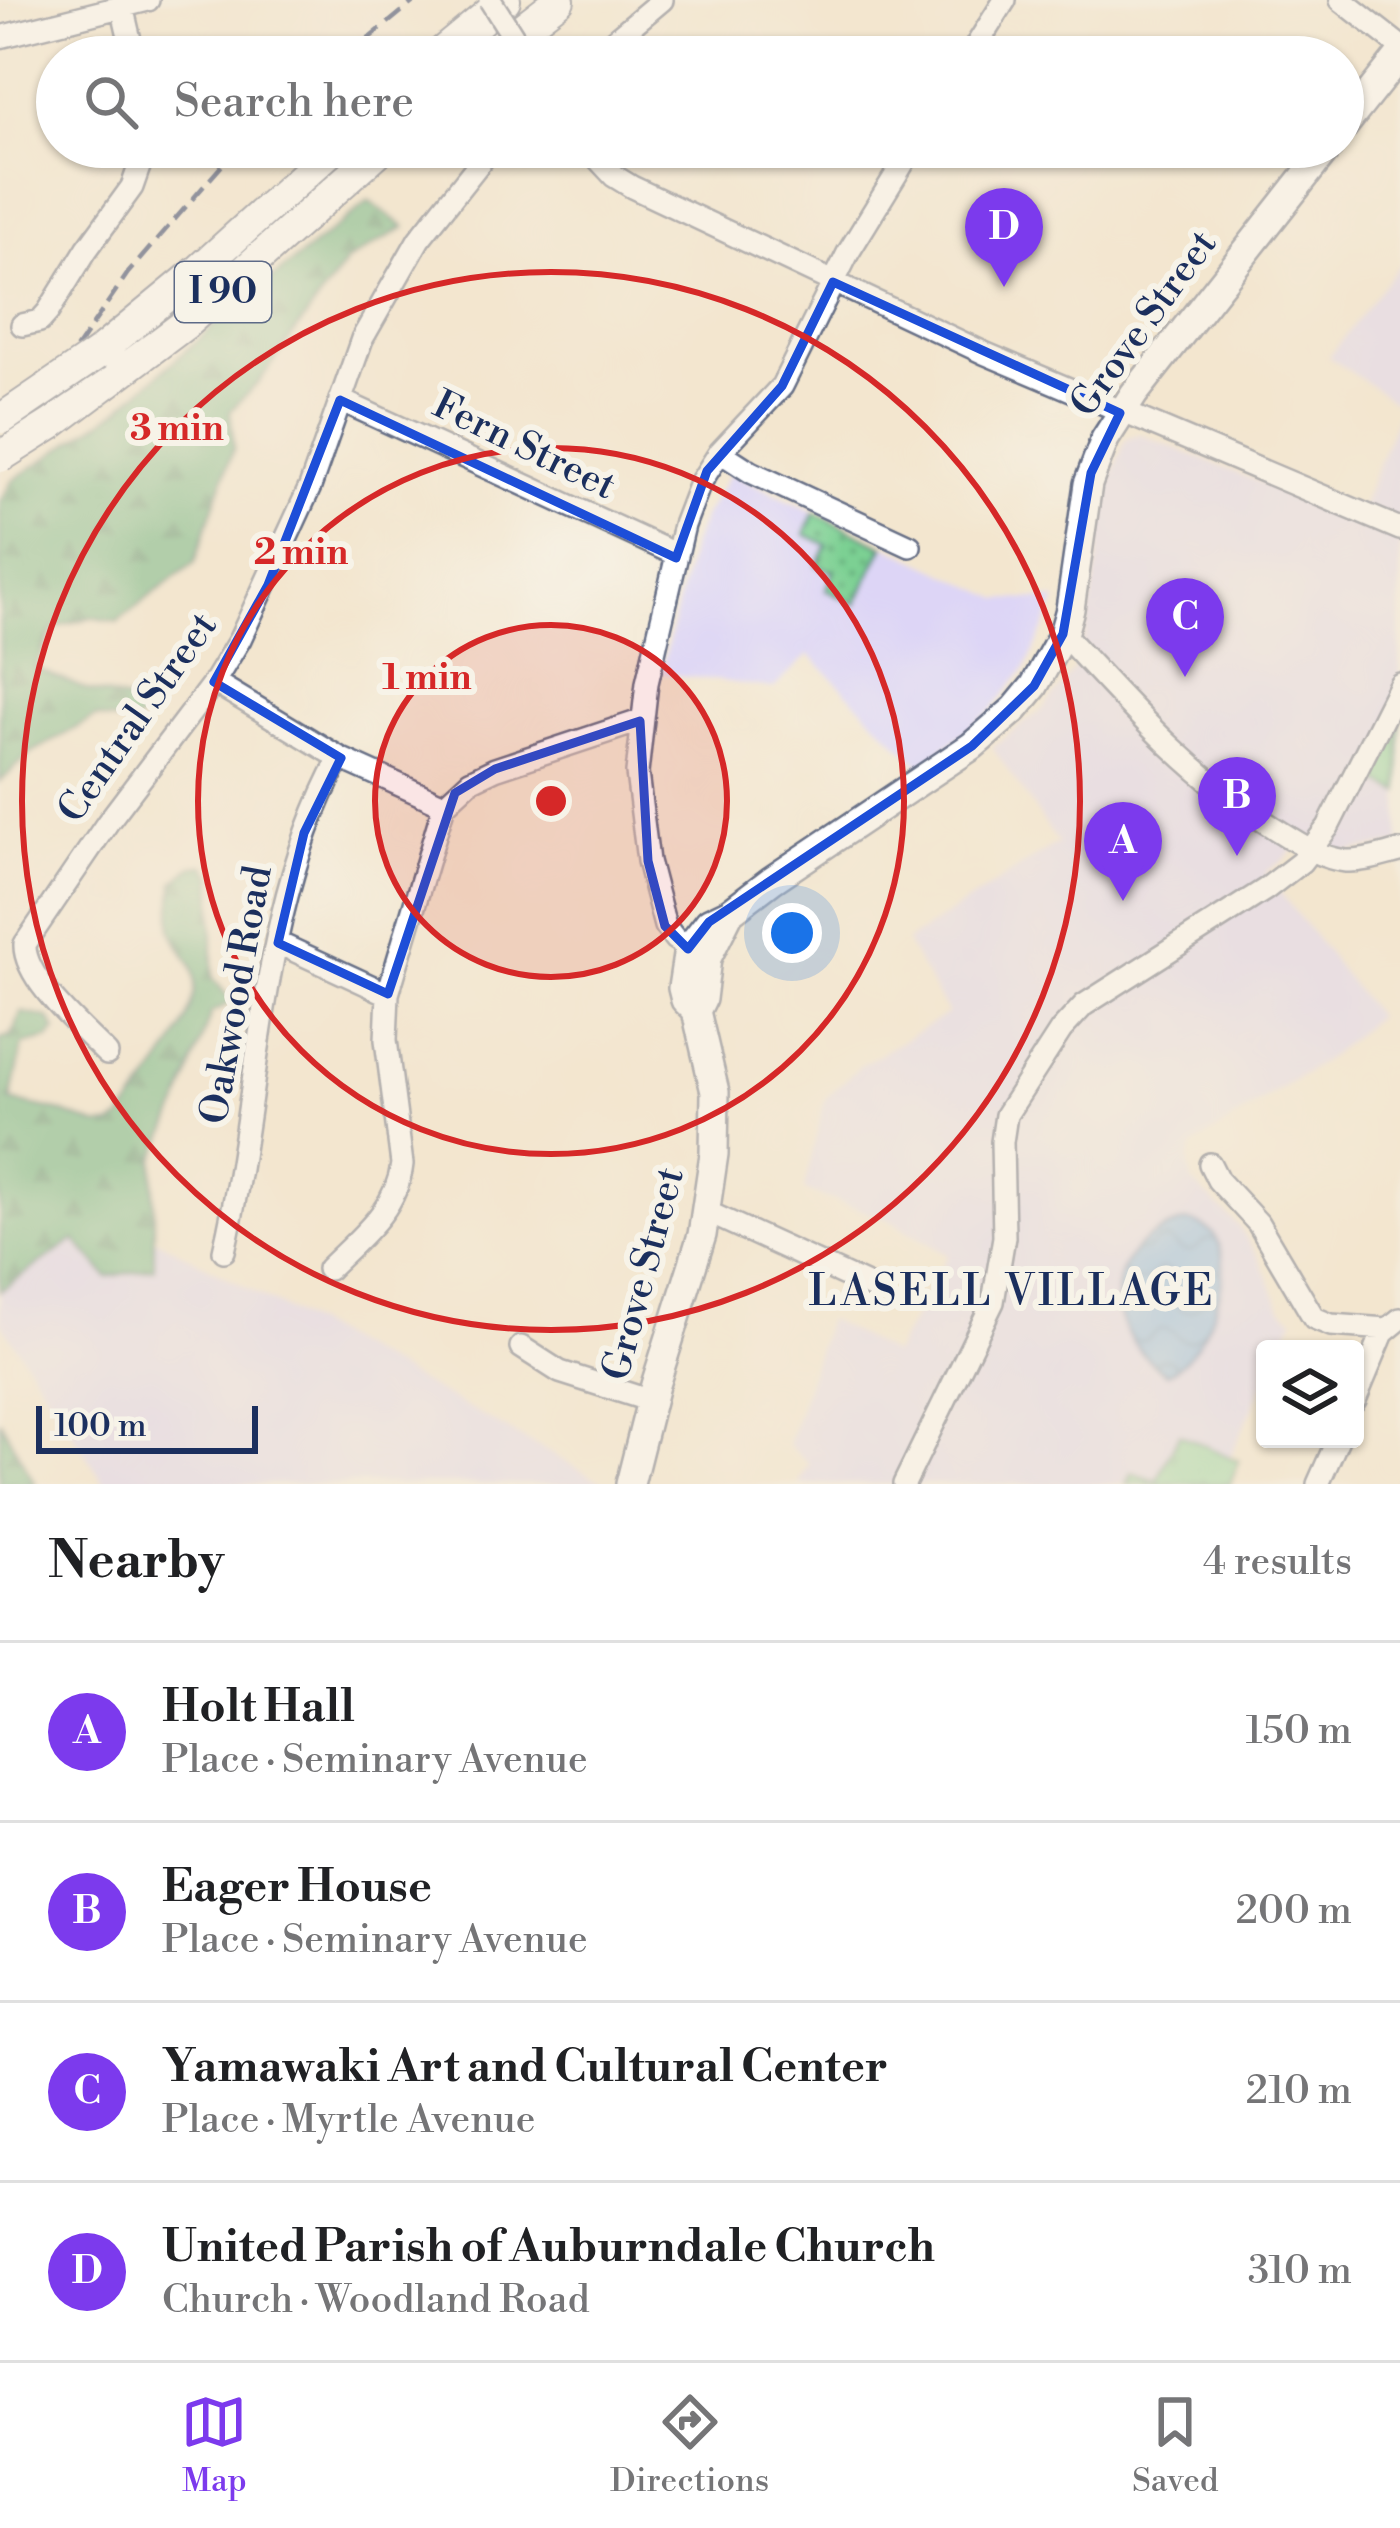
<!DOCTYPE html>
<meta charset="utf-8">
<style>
body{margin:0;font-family:"Libre Bodoni",serif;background:#f2f2f2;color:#202124}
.controls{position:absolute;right:36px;bottom:36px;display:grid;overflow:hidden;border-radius:12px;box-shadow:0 3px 9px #0004}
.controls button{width:108px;height:108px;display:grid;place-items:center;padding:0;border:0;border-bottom:3px solid #e0e0e0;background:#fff;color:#202124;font:60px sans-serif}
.scale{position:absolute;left:36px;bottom:30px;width:222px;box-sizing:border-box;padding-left:12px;border:6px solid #1b2f5e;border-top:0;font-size:33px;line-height:42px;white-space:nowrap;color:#1b2f5e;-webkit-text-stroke:9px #f7f3e8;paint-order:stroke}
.you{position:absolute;left:792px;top:933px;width:42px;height:42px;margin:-30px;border:9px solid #fff;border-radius:50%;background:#1a73e8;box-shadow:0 0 0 18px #1a73e833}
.badge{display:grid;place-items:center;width:78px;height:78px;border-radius:50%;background:#7c3aed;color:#fff;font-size:39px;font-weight:700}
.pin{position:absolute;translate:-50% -99px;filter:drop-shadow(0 3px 6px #0008)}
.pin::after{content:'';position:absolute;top:63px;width:42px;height:36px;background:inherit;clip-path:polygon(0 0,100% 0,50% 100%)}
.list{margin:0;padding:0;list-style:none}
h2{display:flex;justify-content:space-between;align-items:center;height:156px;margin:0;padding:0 48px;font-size:51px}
h2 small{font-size:39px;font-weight:400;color:#757577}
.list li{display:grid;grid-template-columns:78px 1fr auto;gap:36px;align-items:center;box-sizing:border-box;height:180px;padding:0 48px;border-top:3px solid #e0e0e0}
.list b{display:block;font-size:45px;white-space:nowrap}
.list p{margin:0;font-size:39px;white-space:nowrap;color:#757577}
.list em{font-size:39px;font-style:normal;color:#757577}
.icon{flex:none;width:66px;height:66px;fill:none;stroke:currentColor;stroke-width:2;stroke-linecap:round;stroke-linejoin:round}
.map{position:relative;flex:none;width:1400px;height:1484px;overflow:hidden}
.search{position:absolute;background:#fff;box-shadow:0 3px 9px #0004;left:36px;right:36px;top:36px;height:132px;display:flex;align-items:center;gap:30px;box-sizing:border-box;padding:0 42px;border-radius:66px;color:#757577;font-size:45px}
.sheet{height:876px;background:#fff}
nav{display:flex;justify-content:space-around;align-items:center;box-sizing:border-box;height:168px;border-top:3px solid #e0e0e0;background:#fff;font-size:33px;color:#757577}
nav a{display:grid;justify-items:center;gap:6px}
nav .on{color:#7c3aed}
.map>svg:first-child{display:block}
.built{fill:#ddd5f6}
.grass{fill:url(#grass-tufts);stroke:#4c8078;stroke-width:3}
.forest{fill:url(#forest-firs);stroke:#40706e;stroke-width:3}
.park{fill:url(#park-dots);stroke:#4c8078;stroke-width:3}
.pitch{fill:#7cd093;stroke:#4c8078;stroke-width:3}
.water{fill:url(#water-waves);stroke:#496ea2;stroke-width:3}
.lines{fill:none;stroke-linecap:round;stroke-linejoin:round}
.minor-casing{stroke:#676f86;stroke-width:26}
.major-casing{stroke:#676f86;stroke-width:32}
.highway-casing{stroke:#676f86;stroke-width:34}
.minor{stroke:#fff;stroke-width:21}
.major{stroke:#fff;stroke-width:27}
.highway{stroke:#fff;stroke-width:30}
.rail{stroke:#1b2f5e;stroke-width:4.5;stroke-dasharray:18 9;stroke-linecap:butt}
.minor-bridge-casing{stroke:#676f86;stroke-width:26;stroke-linecap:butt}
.highway-bridge-casing{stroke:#676f86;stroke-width:34;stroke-linecap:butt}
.minor-bridge{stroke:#fff;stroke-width:21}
.highway-bridge{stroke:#fff;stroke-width:30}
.marked{fill:none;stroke:#1d4ed8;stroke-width:9;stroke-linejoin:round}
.ring{fill:none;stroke:#d62828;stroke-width:6}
.labels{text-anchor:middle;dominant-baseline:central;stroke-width:12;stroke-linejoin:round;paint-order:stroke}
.shield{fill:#f7f3e8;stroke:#5d6a87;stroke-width:3}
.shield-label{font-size:36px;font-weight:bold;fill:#1b2f5e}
.street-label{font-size:39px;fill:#1b2f5e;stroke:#f7f3e8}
.neighbourhood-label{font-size:42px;letter-spacing:3px;fill:#1b2f5e;stroke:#f7f3e8}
.centre{fill:#d62828;stroke:#f7f3e8;stroke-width:6}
.ring-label{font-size:36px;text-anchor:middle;font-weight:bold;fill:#d62828;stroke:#f7f3e8;stroke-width:12;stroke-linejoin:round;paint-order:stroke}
</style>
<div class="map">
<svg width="1400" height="1484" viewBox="0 0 1400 1484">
<defs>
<pattern id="grass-tufts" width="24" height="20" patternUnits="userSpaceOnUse" patternTransform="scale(3)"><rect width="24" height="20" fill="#7cd093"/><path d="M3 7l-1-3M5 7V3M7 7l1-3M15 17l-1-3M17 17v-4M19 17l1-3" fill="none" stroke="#65a97b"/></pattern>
<pattern id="forest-firs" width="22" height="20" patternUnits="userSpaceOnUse" patternTransform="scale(3)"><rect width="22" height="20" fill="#65b27d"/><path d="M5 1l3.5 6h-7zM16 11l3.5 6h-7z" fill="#52916a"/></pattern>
<pattern id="park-dots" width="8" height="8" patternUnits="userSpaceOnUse" patternTransform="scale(3)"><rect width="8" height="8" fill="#7cd093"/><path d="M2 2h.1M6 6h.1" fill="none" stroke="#65a97b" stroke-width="1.8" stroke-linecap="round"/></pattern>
<pattern id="water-waves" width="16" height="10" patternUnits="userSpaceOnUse" patternTransform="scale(3)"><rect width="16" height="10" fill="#77aee6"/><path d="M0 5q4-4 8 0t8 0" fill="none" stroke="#618ebe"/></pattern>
</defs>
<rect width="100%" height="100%" fill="#f7f3e8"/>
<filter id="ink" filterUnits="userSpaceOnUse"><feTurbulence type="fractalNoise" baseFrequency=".00833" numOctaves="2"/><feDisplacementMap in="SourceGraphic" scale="24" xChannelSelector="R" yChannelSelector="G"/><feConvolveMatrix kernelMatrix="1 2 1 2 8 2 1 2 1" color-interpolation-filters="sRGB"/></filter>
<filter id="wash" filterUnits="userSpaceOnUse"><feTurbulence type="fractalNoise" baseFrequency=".004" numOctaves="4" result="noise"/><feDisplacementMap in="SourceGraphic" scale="48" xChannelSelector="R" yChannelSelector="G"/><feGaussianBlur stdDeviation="2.7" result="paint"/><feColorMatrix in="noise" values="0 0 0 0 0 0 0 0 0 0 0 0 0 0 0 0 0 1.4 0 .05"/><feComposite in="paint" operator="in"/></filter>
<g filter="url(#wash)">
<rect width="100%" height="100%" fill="#f3e6cf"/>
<path class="built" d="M1400,263V406L1329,357Z
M1400,408V844L1336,854L1303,839L1283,861L1265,873L1376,1016L1333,1054L1192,1147L1188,1163L1192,1182L1237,1224L1260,1259L1281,1308L1294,1318L1279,1349H1265V1381L1230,1457L1179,1434L1157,1482L1132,1473L1125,1484H798L810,1464L788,1445L827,1319L893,1355L948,1255L889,1220L804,1190L825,1099L861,1065L948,1014L906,942L1058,843L992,747L1042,710L1074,669L1085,634L1097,571L1104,497L1126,439L1140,434L1356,521Z
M730,473L1000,599L1057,600L1026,668L990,712L921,766L809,654L774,688L661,673L692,544L705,514Z
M0,1156L201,1263L606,1484H105L0,1321Z"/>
<path class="grass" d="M1179,1434L1239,1461L1230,1484H1126L1132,1473L1157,1481Z"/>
<path class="forest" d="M369,201L405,227L347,261L258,383L230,411L234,447L195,562L117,622L91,617L54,628L35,668L87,690L139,704L143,716L133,725L96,717L31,753L0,782V502L12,481L117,411L217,323Z
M205,865L213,875V978L232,1002L211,1013L179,1106L154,1160V1268L107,1277L75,1240L0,1291V1039L12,1035L21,1012L49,1018L56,1030L49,1039L23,1045L11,1101L59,1111L96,1125L110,1126L122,1119C146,1083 198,1025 195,980C194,960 176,947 172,929C170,915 174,897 174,882L193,866Z
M0,1420L35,1484H0Z"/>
<path class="park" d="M815,513L884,546L856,604L826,590L834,572L817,565L827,545L805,534Z"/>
<path class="pitch" d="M1400,722V792L1373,779Z"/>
<path class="water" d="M1187,1222C1259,1228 1207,1361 1166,1373C1095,1327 1101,1242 1187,1222Z"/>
</g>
<g filter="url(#ink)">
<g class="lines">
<defs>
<path id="minor" d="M1341,0L1400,46
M122,6L134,57
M0,37L148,0
M594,57L662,0
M969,57L1005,0
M587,147L614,176L632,187L984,353L1400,529
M1032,147L1035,150
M22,325L40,321L48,312L87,249L132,187L146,147
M340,400L677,555
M720,452L751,472L910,546
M1063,634C1130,707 1194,779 1279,831C1301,845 1321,858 1346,861C1364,862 1383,855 1400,851
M214,682L340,758L444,805
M278,943L388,994
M699,954L675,939L665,926L648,861L637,773L647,683L684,525L700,483L720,452L782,386L848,253L913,147
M107,1054C83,1029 23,979 25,944L108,822L214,682L240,639L310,487L362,339L419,239L492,147
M1210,1164L1218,1180L1258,1223L1314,1318L1331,1325L1387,1329
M707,1212L871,1287
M224,1251C262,1088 258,908 340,758
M328,1269C359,1238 397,1210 402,1164L386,1040L388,994L444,805L470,781L495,769L640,721
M521,1347L560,1372L651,1401
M1355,1400L1383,1333L1400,1319
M904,1484L993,1302L1004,1237L1002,1142L1006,1115L1061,1030L1084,1005L1266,889L1301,862L1328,827L1400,684
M1318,1484L1338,1439"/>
<path id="major" d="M1343,127L1400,55
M696,1011L702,999L707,958L730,912
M630,1484L655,1385L702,1235L714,1154L715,1092L696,1011L685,1000L682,988L688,949L709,922L730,912L772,880L972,746L1015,709L1034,686L1063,634L1070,609L1088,484L1105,439L1134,394L1328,147"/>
<path id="highway" d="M436,57L505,0
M485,57L559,0
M97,354L198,271L335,147
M52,424L184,325L383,147"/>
</defs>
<use href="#minor" class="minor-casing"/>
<use href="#major" class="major-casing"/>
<use href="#highway" class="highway-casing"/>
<use href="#minor" class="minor"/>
<use href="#major" class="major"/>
<use href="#highway" class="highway"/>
<path class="rail" d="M346,57L416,0
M0,460L128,273L238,147"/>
<defs>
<path id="minor-bridge" d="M490,0L526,57"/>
<path id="highway-bridge" d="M3,418L97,354
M0,457L52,424"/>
</defs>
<use href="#minor-bridge" class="minor-bridge-casing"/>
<use href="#highway-bridge" class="highway-bridge-casing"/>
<use href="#minor-bridge" class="minor-bridge"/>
<use href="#highway-bridge" class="highway-bridge"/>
</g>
</g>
<path d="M0 0H1400V1484H0ZM833,282L1120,413L1091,473L1063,634L1034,686L972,746L709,922L688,949L665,926L648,861L640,721L495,769L455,793L388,994L278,943L304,833L341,758L214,682L268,585L340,400L676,558L707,471L782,386Z" fill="#f3e6cf" fill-opacity=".55" fill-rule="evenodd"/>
<path class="marked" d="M833,282L1120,413L1091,473L1063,634L1034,686L972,746L709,922L688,949L665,926L648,861L640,721L495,769L455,793L388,994L278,943L304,833L341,758L214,682L268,585L340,400L676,558L707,471L782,386Z"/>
<circle cx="551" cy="801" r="176" fill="#d62828" fill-opacity=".12"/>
<g class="ring">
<circle cx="551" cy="801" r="176"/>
<circle cx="551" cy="801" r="353"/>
<circle cx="551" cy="801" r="529"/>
</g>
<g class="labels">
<rect class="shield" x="175" y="262" width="96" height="60" rx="9"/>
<g class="shield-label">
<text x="223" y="292">I 90</text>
</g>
<g class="street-label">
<text transform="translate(1144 324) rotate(-54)">Grove Street</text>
<text transform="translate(524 446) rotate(26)">Fern Street</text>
<text transform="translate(138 718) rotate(-55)">Central Street</text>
<text transform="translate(237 995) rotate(-80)">Oakwood Road</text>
<text transform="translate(644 1274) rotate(-75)">Grove Street</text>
</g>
<g class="neighbourhood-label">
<text x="1012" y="1292">LASELL VILLAGE</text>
</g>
</g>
<circle cx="551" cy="801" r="18" class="centre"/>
<g class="ring-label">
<text x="177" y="440">3 min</text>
<text x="301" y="564">2 min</text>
<text x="427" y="689">1 min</text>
</g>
</svg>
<div class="controls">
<button><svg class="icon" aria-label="layers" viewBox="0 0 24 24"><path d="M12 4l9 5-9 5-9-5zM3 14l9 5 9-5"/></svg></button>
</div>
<div class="scale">100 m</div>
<div class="you"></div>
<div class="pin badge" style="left:1123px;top:901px">A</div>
<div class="pin badge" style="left:1237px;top:856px">B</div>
<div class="pin badge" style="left:1185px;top:677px">C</div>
<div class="pin badge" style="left:1004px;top:287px">D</div>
<div class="search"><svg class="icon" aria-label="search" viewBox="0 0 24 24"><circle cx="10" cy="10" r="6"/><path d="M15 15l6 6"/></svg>Search here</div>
</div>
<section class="sheet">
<h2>Nearby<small>4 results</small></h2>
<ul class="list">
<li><span class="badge">A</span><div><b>Holt Hall</b><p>Place · Seminary Avenue</p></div><em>150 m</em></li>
<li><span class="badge">B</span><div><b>Eager House</b><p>Place · Seminary Avenue</p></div><em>200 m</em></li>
<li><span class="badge">C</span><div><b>Yamawaki Art and Cultural Center</b><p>Place · Myrtle Avenue</p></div><em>210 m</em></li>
<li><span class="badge">D</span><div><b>United Parish of Auburndale Church</b><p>Church · Woodland Road</p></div><em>310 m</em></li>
</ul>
</section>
<nav>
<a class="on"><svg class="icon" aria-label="map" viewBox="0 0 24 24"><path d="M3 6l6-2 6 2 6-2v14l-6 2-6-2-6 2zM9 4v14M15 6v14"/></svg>Map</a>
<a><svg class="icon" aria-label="directions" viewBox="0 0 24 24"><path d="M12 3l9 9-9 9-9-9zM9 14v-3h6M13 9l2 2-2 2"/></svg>Directions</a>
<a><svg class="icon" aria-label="saved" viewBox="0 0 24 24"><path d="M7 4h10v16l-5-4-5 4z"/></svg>Saved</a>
</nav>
